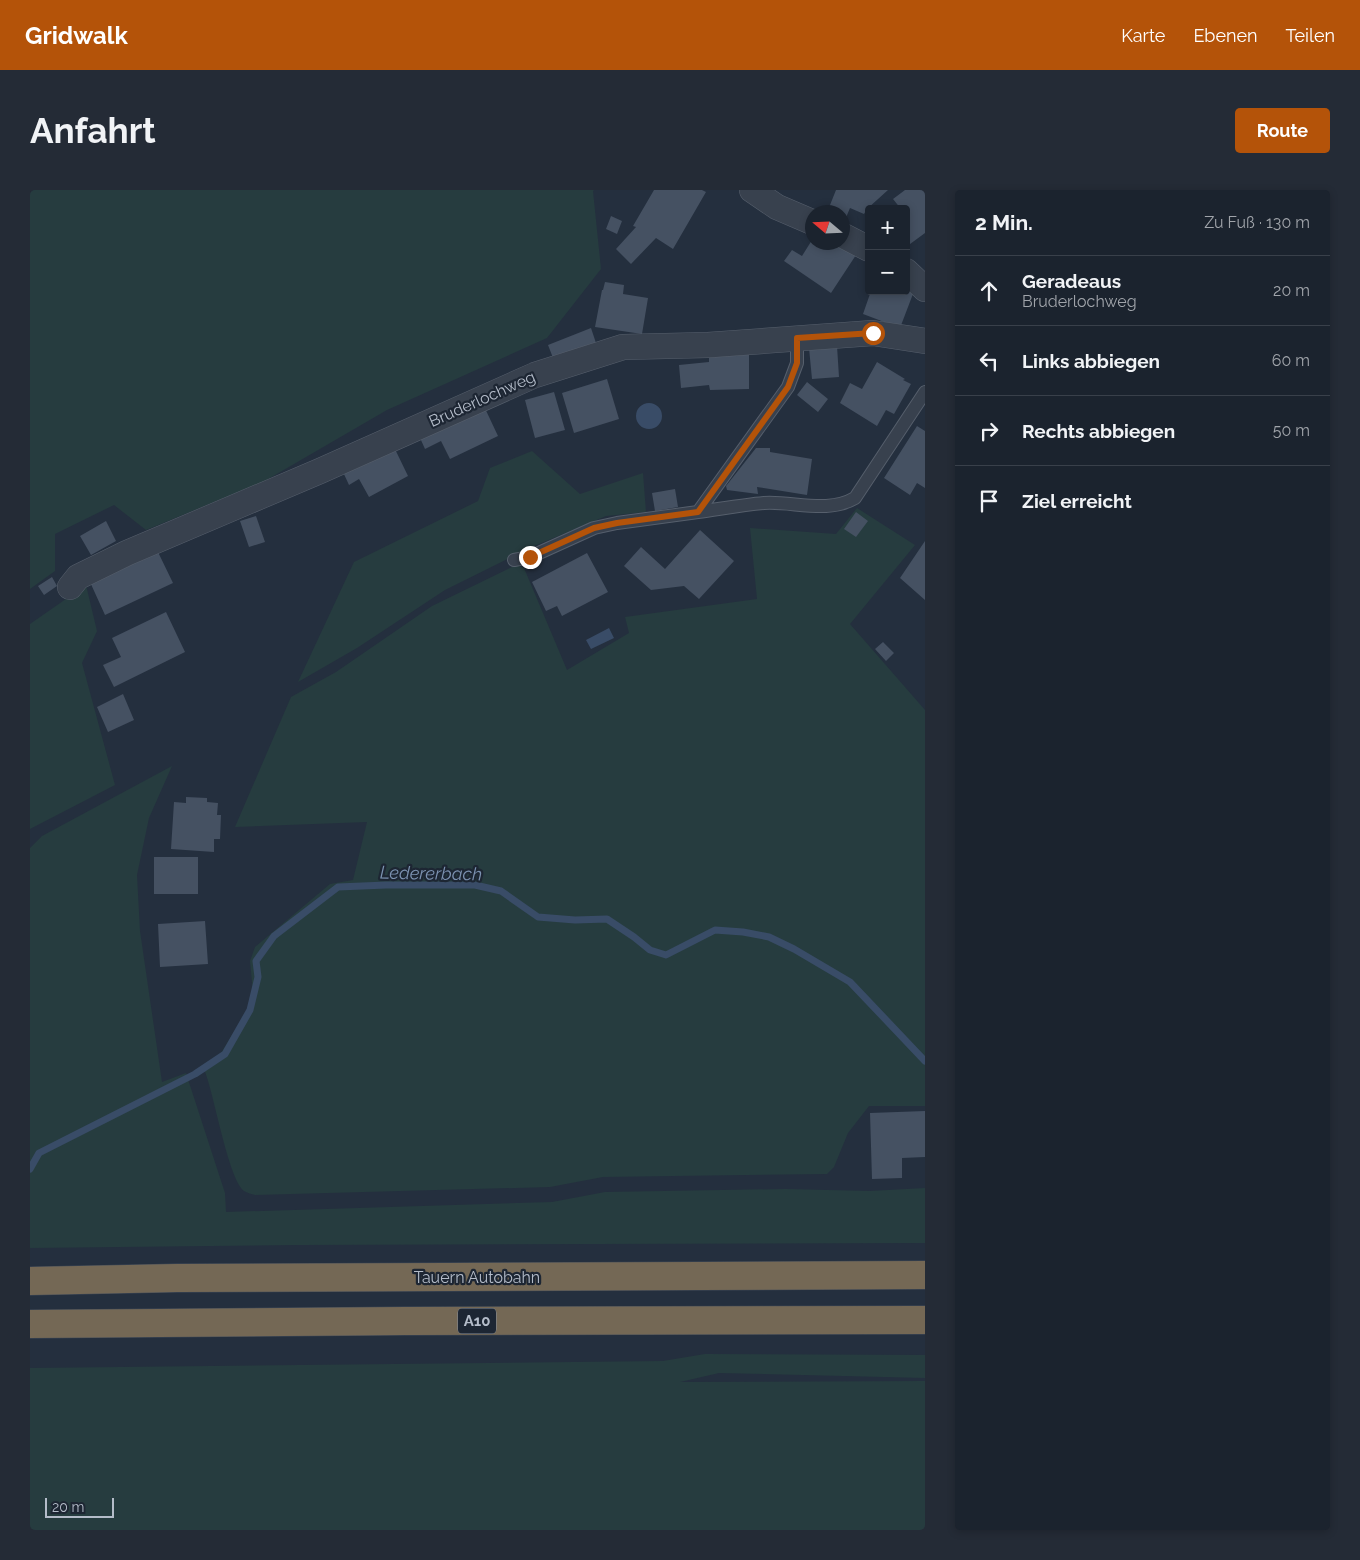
<!DOCTYPE html>
<html lang="de">
<meta charset="utf-8">
<style>
body{margin:0;font-family:Raleway,sans-serif;background:#242b36;color:#f1f3f6}
.controls{position:absolute;right:15px;top:15px;display:grid;overflow:hidden;border-radius:5px;box-shadow:0 2px 8px #0003}
.controls button{width:45px;height:45px;display:grid;place-items:center;padding:0;border:0;border-bottom:1px solid #39404a;background:#1b232e;color:#f1f3f6;font:25px sans-serif}
.compass{position:absolute;left:775px;top:15px;width:45px;height:45px;border-radius:50%;background:#1b232e;box-shadow:0 2px 8px #0003;rotate:289deg}
.scale{position:absolute;left:15px;bottom:12px;width:69px;box-sizing:border-box;padding-left:5px;border:2px solid #b4bcc9;border-top:0;font-size:14px;line-height:18px;white-space:nowrap;color:#b4bcc9;-webkit-text-stroke:4px #1d2633;paint-order:stroke}
.stop{position:absolute;width:15px;height:15px;margin:-11px;border:4px solid #b45309;border-radius:50%;background:#fff}
.stop.end{background:#b45309;border-color:#fff;box-shadow:0 1px 5px #0008}
.list{margin:0;padding:0;list-style:none}
h2{display:flex;justify-content:space-between;align-items:center;height:65px;margin:0;padding:0 20px;font-size:21px}
h2 small{font-size:16px;font-weight:400;color:#a0a4aa}
.list li{display:grid;grid-template-columns:32px 1fr auto;gap:15px;align-items:center;box-sizing:border-box;height:70px;padding:0 20px;border-top:1px solid #39404a}
.list b{display:block;font-size:19px;white-space:nowrap}
.list p{margin:0;font-size:16px;white-space:nowrap;color:#a0a4aa}
.list em{font-size:16px;font-style:normal;color:#a0a4aa}
.icon{flex:none;width:28px;height:28px;fill:none;stroke:currentColor;stroke-width:2;stroke-linecap:round;stroke-linejoin:round}
.map{position:relative;flex:none;width:895px;height:1340px;overflow:hidden;border-radius:5px}
header{display:flex;align-items:center;gap:30px;box-sizing:border-box;height:70px;padding:0 25px;background:#b45309;color:#fff}
header strong{font-size:24px}
nav{display:flex;gap:28px;margin-inline-start:auto;font-size:18px}
.intro{display:flex;align-items:center;justify-content:space-between;box-sizing:border-box;height:120px;padding:0 30px}
h1{margin:0;font-size:35px}
.button{padding:12px 22px;border-radius:5px;background:#b45309;color:#fff;font-size:18px;font-weight:700}
main{display:flex;gap:30px;padding:0 30px}
aside{flex:1;background:#1b232e;border-radius:5px;box-shadow:0 2px 8px #0003}
.map>svg:first-child{display:block}
.green{fill:#263c3f}
.water{fill:#394c67}
.lines{fill:none;stroke-linecap:round;stroke-linejoin:round}
.stream{stroke:#394c67;stroke-width:7}
.building{fill:#455162}
.lane-casing{stroke:#565f6c;stroke-width:14}
.street-casing{stroke:#565f6c;stroke-width:26}
.highway-casing{stroke:#434c59;stroke-width:29}
.lane{stroke:#38414e;stroke-width:12}
.street{stroke:#38414e;stroke-width:25}
.highway{stroke:#746855;stroke-width:28}
.route{stroke:#b45309;stroke-width:6}
.labels{text-anchor:middle;dominant-baseline:central;stroke-width:4.5;stroke-linejoin:round;paint-order:stroke}
.shield{fill:#1d2633;stroke:#878f9c;stroke-width:1}
.shield-label{font-size:15px;font-weight:bold;fill:#b4bcc9}
.street-label{font-size:16px;fill:#b4bcc9;stroke:#1d2633}
.water-label{font-size:18px;font-style:italic;fill:#7c92b1;stroke:#1d2633}
</style>
<header>
<strong>Gridwalk</strong>
<nav><a>Karte</a><a>Ebenen</a><a>Teilen</a></nav>
</header>
<div class="intro"><h1>Anfahrt</h1><a class="button">Route</a></div>
<main>
<div class="map">
<svg width="895" height="1340" viewBox="0 0 895 1340">
<rect width="100%" height="100%" fill="#242f3e"/>
<path class="green" d="M0,0H564L563,1L571,79L517,148L357,220L233,292L116,340L84,315L25,344V381L0,399Z
M502,261L550,304L613,283L616,322L576,326L502,357L415,400L327,458L268,492L324,372L448,311L460,278Z
M827,318L885,355L820,434L895,520V916H839L818,943L804,977L797,984L573,987L520,997L225,1005C222,1004 217,1003 214,1001C198,988 184,903 174,879L191,863L216,822L223,803L220,771L225,757L300,694L323,690L337,632L205,637L261,507L306,482L402,416L486,375L494,378L537,480L599,443L595,427L727,409L720,338L806,344Z
M56,395L67,441L52,473L85,595L0,639V434Z
M142,576L119,628L107,685L110,741L132,892L156,883L195,1003L196,1022L522,1012L575,1002L756,999L840,1001L895,998V1053L269,1055L0,1058V658L12,646Z
M675,1164L895,1165V1188L689,1183L650,1192L895,1191V1340H0V1178L633,1171Z"/>
<path class="water" d="M606 226a13 13 0 1 1 26 0a13 13 0 1 1-26 0Z
M579,438L584,448L561,459L556,450Z"/>
<g class="lines">
<path class="stream" d="M0,979L9,963L165,884L195,864L220,820L228,787L226,771L244,746L308,697L356,695H445L471,701L508,727L545,730L577,729L604,747L620,760L636,765L685,740L713,742L739,747L764,759L820,792L895,871"/>
</g>
<path class="building" d="M624,0H672L676,2L643,59L626,48L601,74L586,59L606,37L603,36Z
M806,0H858L837,19L834,24L820,18L815,30L812,29V22H802L798,20Z
M875,0H895V43L876,57V19H871L863,9Z
M581,26L592,31L587,44L576,39Z
M782,50V52H808L826,65L801,103L754,71L762,60L772,66Z
M575,92L594,95L593,104L618,108L612,144L565,137L572,100H573Z
M876,93L886,96L870,138L833,124L841,101H876Z
M561,138L567,156L525,173L518,155Z
M807,156L809,187L782,189L779,158Z
M719,162V199L680,200L679,195L651,198L649,175L679,172V163Z
M847,172L875,189L873,190L881,194L864,224L856,220L847,236L810,213L820,193L832,199Z
M577,189L589,229L544,243L532,203Z
M777,192L798,209L788,222L767,205Z
M524,202L535,240L505,248L495,210Z
M452,212L468,246L420,269L411,251L395,259L386,239Z
M887,236L895,241V298L887,293L880,305L854,288Z
M363,255L378,286L339,307L329,289L319,295L313,282Z
M726,258H740V262L782,269L777,305L727,297L728,304L697,300L696,296Z
M645,299L648,317L625,321L622,303Z
M826,322L838,331L826,347L814,339Z
M226,326L235,352L219,357L210,331Z
M76,331L86,351L61,365L50,346Z
M670,340L704,371L669,409L654,396L621,400L594,376L611,357L635,379Z
M895,351V410L870,388Z
M127,360L143,393L75,425L60,392Z
M557,363L578,402L532,426L527,416L516,421L502,392Z
M22,387L27,396L14,405L8,396Z
M136,422L155,462L84,497L73,475L91,467L82,448Z
M853,452L864,463L856,471L845,459Z
M93,504L104,530L78,542L67,517Z
M156,607L177,608V612L188,613L187,625H191L190,649H184V662L141,659L144,612L156,613Z
M124,667H168V704H124Z
M175,731L178,774L130,777L128,734Z
M895,921V967L872,968V988L842,989L840,923Z"/>
<g class="lines">
<defs>
<path id="lane" d="M668,322C690,319 712,315 734,313C763,311 798,324 825,308L895,202
M484,370L500,367L564,338L587,333L668,322L758,197L767,173V147"/>
<path id="street" d="M722,0L747,17L782,32
M812,45L839,59
M876,81L895,99
M40,397L48,387L97,363L290,281L505,185L593,157L678,155L843,143L895,151"/>
<path id="highway" d="M0,1091L147,1088L895,1085
M0,1134L375,1131L895,1130"/>
</defs>
<use href="#lane" class="lane-casing"/>
<use href="#street" class="street-casing"/>
<use href="#highway" class="highway-casing"/>
<use href="#lane" class="lane"/>
<use href="#street" class="street"/>
<use href="#highway" class="highway"/>
</g>
<g class="lines">
<path class="route" d="M500,367L564,338L587,333L668,322L758,197L767,173V148L843,143"/>
</g>
<g class="labels">
<rect class="shield" x="428" y="1118.5" width="38" height="25" rx="4"/>
<g class="shield-label">
<text x="447" y="1131">A10</text>
</g>
<g class="street-label">
<text transform="translate(452 209) rotate(-24)">Bruderlochweg</text>
<text x="447" y="1087">Tauern Autobahn</text>
</g>
<g class="water-label">
<text transform="translate(401 683) rotate(1)">Ledererbach</text>
</g>
</g>
</svg>
<div class="controls">
<button>+</button>
<button>−</button>
</div>
<svg class="compass" viewBox="-18 -18 36 36"><path d="M0-13l5 13h-10z" fill="#e53935"/><path d="M0 13l5-13h-10z" fill="#a0a4aa"/></svg>
<div class="scale">20 m</div>
<div class="stop" style="left:843px;top:143px"></div>
<div class="stop end" style="left:500px;top:367px"></div>
</div>
<aside>
<h2>2 Min.<small>Zu Fuß · 130 m</small></h2>
<ul class="list">
<li><svg class="icon" aria-label="ahead" viewBox="0 0 24 24"><path d="M12 20V5M6 11l6-6 6 6"/></svg><div><b>Geradeaus</b><p>Bruderlochweg</p></div><em>20 m</em></li>
<li><svg class="icon" aria-label="left" viewBox="0 0 24 24"><path d="M17 20v-9H6M10 6l-5 5 5 5"/></svg><div><b>Links abbiegen</b></div><em>60 m</em></li>
<li><svg class="icon" aria-label="right" viewBox="0 0 24 24"><path d="M7 20v-9h11M14 6l5 5-5 5"/></svg><div><b>Rechts abbiegen</b></div><em>50 m</em></li>
<li><svg class="icon" aria-label="arrive" viewBox="0 0 24 24"><path d="M6 21V4h12l-3 4 3 4H6"/></svg><div><b>Ziel erreicht</b></div></li>
</ul>
</aside>
</main>
